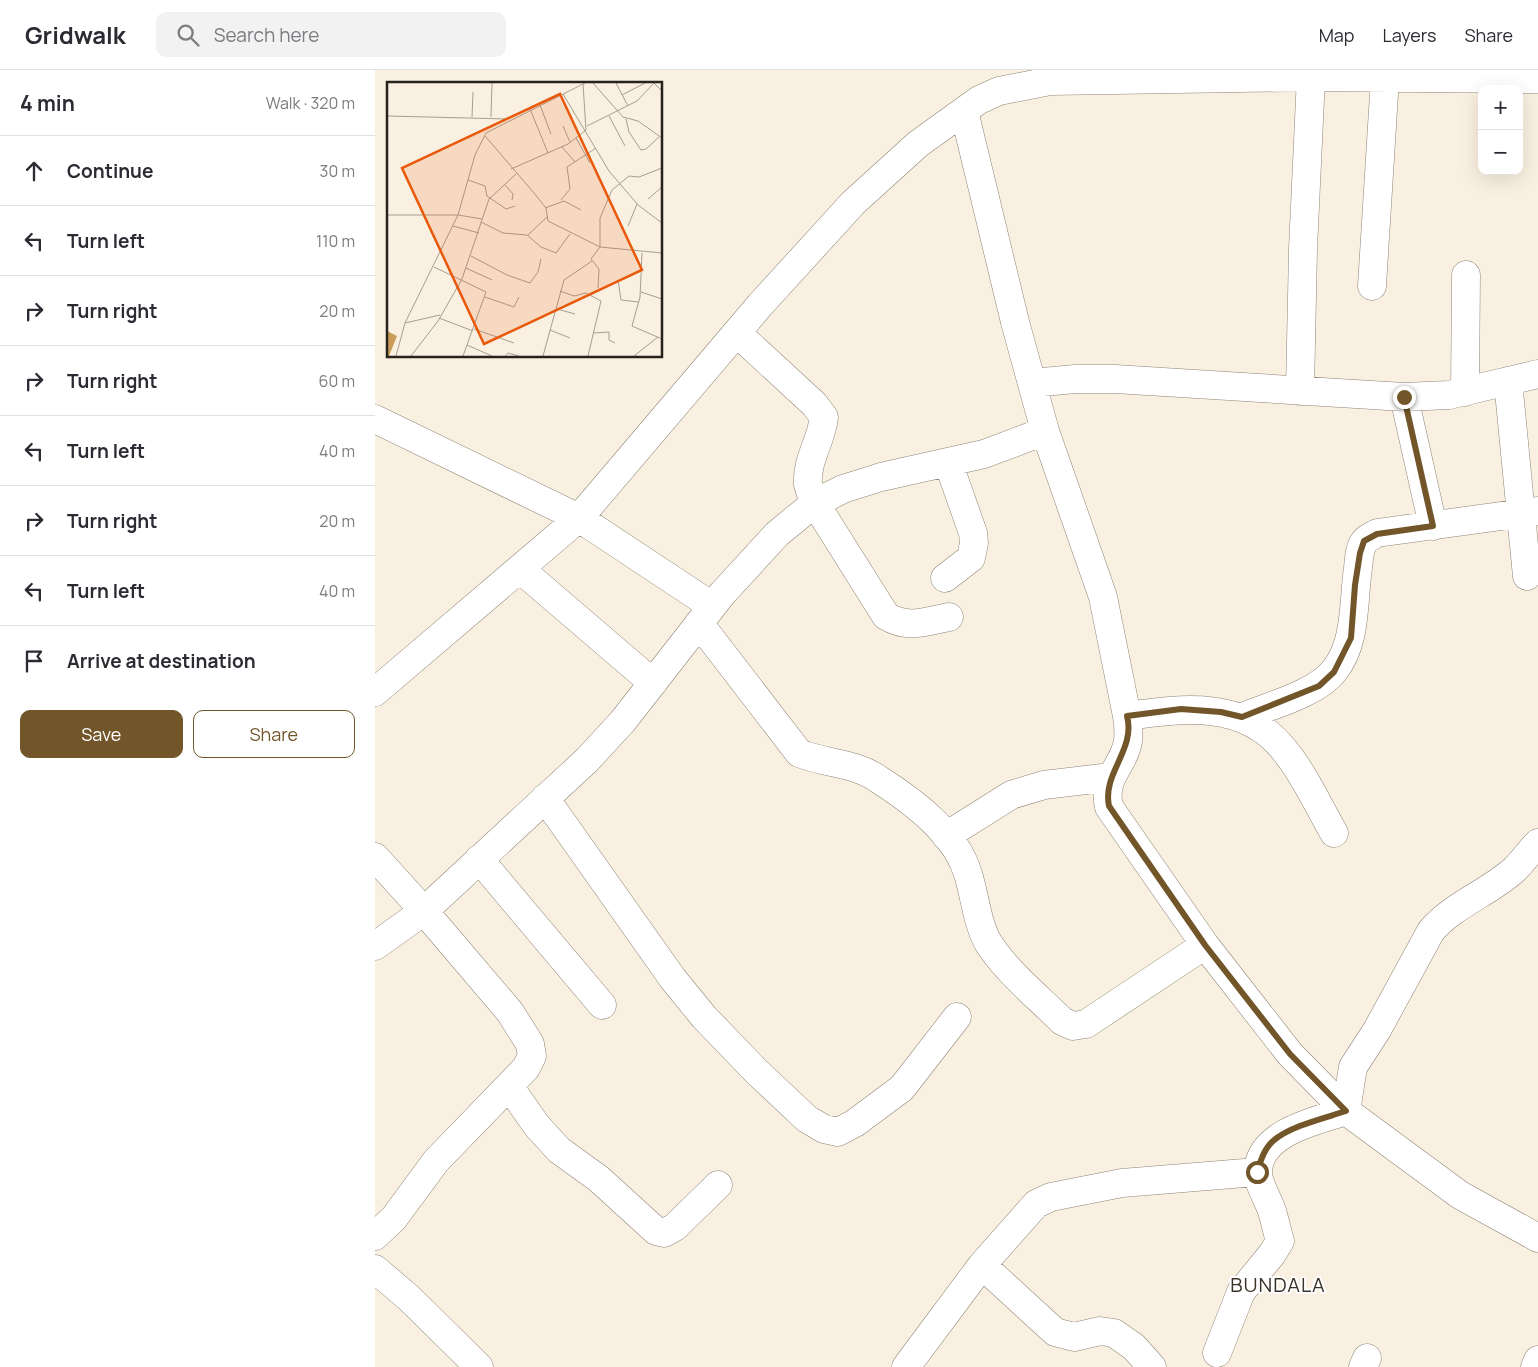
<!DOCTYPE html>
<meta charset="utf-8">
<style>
body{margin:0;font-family:Manrope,sans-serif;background:#f2f2f3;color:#2b2b33}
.controls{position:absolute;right:15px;top:15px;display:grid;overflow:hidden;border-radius:10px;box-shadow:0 5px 20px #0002}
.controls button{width:45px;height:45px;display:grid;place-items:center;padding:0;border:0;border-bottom:1px solid #e1e1e2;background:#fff;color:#2b2b33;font:25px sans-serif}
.stop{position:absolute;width:15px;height:15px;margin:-11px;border:4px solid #725629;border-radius:50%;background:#fff}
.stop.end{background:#725629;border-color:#fff;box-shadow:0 1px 5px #0008}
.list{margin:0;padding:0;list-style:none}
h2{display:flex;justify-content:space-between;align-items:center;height:65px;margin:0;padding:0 20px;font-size:21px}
h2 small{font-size:16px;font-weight:400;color:#7c7c81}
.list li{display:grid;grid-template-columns:32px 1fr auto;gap:15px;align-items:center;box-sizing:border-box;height:70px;padding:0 20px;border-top:1px solid #e1e1e2}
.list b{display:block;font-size:19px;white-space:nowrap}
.list em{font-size:16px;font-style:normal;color:#7c7c81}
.actions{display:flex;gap:10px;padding:15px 20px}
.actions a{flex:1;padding:11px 0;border:1px solid #725629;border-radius:10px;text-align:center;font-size:18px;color:#725629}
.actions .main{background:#725629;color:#fff}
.icon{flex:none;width:28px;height:28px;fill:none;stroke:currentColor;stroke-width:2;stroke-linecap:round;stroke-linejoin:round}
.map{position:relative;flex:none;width:1163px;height:1297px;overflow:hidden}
header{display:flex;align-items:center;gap:30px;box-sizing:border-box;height:70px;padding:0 25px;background:#fff;border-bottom:1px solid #e1e1e2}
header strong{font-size:24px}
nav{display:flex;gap:28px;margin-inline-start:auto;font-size:18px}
.search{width:350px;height:45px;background:#f2f2f3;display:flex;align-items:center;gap:12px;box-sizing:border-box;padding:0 18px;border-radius:10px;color:#7c7c81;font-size:19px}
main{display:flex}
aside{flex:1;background:#fff}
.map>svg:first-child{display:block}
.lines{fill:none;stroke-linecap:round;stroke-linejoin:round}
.minor-casing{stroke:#8e8477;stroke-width:29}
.minor{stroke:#fff;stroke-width:28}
.route{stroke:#725629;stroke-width:6}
.labels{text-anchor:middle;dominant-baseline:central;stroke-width:4;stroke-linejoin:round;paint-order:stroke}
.quarter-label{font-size:20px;letter-spacing:1px;fill:#3a3227;stroke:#fff}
.inset-road{fill:none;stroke:#a59e93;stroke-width:1}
.view{fill:#e8590c;fill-opacity:0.15;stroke:#e8590c;stroke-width:2.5}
.inset-edge{fill:none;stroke:#26221d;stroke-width:2.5}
</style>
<header>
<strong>Gridwalk</strong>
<div class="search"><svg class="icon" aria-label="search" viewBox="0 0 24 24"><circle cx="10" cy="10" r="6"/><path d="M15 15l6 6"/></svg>Search here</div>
<nav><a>Map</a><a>Layers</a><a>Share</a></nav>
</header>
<main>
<aside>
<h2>4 min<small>Walk · 320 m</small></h2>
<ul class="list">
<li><svg class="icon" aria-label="ahead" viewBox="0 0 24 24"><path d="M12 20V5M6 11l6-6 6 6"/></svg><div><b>Continue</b></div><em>30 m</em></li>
<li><svg class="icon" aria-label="left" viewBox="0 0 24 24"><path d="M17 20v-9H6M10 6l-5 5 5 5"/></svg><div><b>Turn left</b></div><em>110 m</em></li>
<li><svg class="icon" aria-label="right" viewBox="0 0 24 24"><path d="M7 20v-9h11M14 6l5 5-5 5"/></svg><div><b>Turn right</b></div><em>20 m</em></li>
<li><svg class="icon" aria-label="right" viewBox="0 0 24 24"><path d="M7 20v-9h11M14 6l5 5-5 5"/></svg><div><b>Turn right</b></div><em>60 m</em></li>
<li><svg class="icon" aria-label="left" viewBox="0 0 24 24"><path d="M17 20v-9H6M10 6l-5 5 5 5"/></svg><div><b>Turn left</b></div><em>40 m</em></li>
<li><svg class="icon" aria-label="right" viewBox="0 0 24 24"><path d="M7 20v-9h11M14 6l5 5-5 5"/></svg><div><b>Turn right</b></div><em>20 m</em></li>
<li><svg class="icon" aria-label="left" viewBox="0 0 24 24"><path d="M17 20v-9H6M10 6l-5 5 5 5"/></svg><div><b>Turn left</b></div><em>40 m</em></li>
<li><svg class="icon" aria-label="arrive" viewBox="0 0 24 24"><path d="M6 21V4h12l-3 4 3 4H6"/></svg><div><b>Arrive at destination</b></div></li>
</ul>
<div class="actions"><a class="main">Save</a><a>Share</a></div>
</aside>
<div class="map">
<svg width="1163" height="1297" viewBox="0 0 1163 1297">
<rect width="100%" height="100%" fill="#faf0e1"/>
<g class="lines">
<defs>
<path id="minor" d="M589,41L640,252L670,361L728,527L753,651C753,658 754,665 753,671C749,697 727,706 734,737L830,875L915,984L971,1041L1085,1125L1163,1168
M997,216L1010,8
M362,263L439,334L449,347C447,369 431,391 433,414C434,420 438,427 440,433L511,546C533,559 549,552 574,547
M1133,311L1152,506
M657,313L700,309H740L1029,327L1074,325L1163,304
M925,321L928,179L936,7
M1090,322L1091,205
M1029,327L1058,456
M0,349L204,448L337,536
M145,499L278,613
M570,508L596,488L599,473L598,463L573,392
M324,553L424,683C450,694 479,692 503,709C538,731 581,763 593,804C600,826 602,854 614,874C633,903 663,927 687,951L698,956L711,954L830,875
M0,622L204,448L385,235L478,133L543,74L604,30L624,21L675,11L936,7L1163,9
M752,646C808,638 871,630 910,681C929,704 944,737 959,763
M867,647C894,636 941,624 959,601C982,573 978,532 983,498C984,490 984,479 989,472C991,468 998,466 1002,463L1163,441
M170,728L298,909L329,947L381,1001L432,1049L449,1059L463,1062L480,1053L527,1018L582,947
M571,766L636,725L669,715L736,707
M0,787L49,841L135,942L155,974L157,986L151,998L61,1091L19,1148L0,1166
M104,789L227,935
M0,876L49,841L212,690L248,651L347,524L402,464L440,433L468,419L506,407L609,384L670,361
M134,1016L162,1056L184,1080L224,1109L281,1161L289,1163L300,1157L343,1115
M607,1195L680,1262L699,1267L725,1261L739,1263L759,1277L777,1297
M0,1199L34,1228L104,1297
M842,1283L866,1222L897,1184L905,1171C902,1161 900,1151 897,1141C893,1129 882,1112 883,1101C885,1062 941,1051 971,1041L978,997L1002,960L1056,861C1079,834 1114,823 1140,799C1148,791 1155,781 1163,773
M531,1297L607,1195L661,1134L676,1127L747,1113L882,1102
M988,1297L992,1288
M1160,1297L1163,1290"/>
</defs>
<use href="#minor" class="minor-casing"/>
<use href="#minor" class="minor"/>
</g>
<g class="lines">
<path class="route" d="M882,1102C886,1090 889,1079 898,1071C915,1056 950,1048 971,1041L915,984L830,875L734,736C727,703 761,680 752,646L806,639L846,642L867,647L944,616L959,602L976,568L980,515L985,483L989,471L1002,464L1058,456L1029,327"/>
</g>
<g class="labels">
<g class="quarter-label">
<text x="903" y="1214">BUNDALA</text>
</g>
</g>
<g transform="translate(12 12)">
<rect width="275" height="275" fill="#faf0e1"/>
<path d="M0,249L10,254L2,274H0Z" fill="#c99c57"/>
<path class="inset-road" d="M206,1L236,35L251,39L275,56M229,1L241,24M176,12L222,89L251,123L275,141M235,13L258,1M153,23L164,52M143,27L161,71M0,34L121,37M222,34L238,64M85,35L86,10M104,35L105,1M239,37L242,50L254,68L259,67L272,55M176,44L183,60M200,44L250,19L267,1L275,9M98,54L147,111L159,126L161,139L213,165L275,171M189,56L203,81M175,65L188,80M124,87L181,62L199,48L196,2M81,98L98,104L100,114L119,127L128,124M118,103L126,112L125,118M261,117L275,105M174,118L183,107L180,85L209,66M158,126L177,119L194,128M0,133H71L95,137M94,140L116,151L140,153L154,165L169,171L183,152M66,144L92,151M241,144L250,122M141,153L160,135M255,171L253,215L245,244L275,257M84,174L120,193L143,201L151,190L154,177M47,185L99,210L76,274M79,186L105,198M231,198L234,218L252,220M211,206L212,187L204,177L213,165V136L225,108L242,94L252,95L275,86M173,209L187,214L199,211L214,219L201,274M254,210L275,217M98,215L127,225L132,215M170,227L188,232M52,236L86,249M18,241L53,233M87,247L127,261M163,248L183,256M207,251L222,250V258L228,261M80,263L105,274M9,274L18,241L71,133L88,73L99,51L198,1M24,274L51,239L75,197L102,117L129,92M118,274L121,271L132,274M156,274L177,198L205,179M247,274L271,255"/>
<path class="view" d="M173,12L255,188L97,262L15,86Z"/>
<rect width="275" height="275" class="inset-edge"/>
</g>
</svg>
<div class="controls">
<button>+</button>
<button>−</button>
</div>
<div class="stop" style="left:882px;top:1102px"></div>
<div class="stop end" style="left:1029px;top:327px"></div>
</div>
</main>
